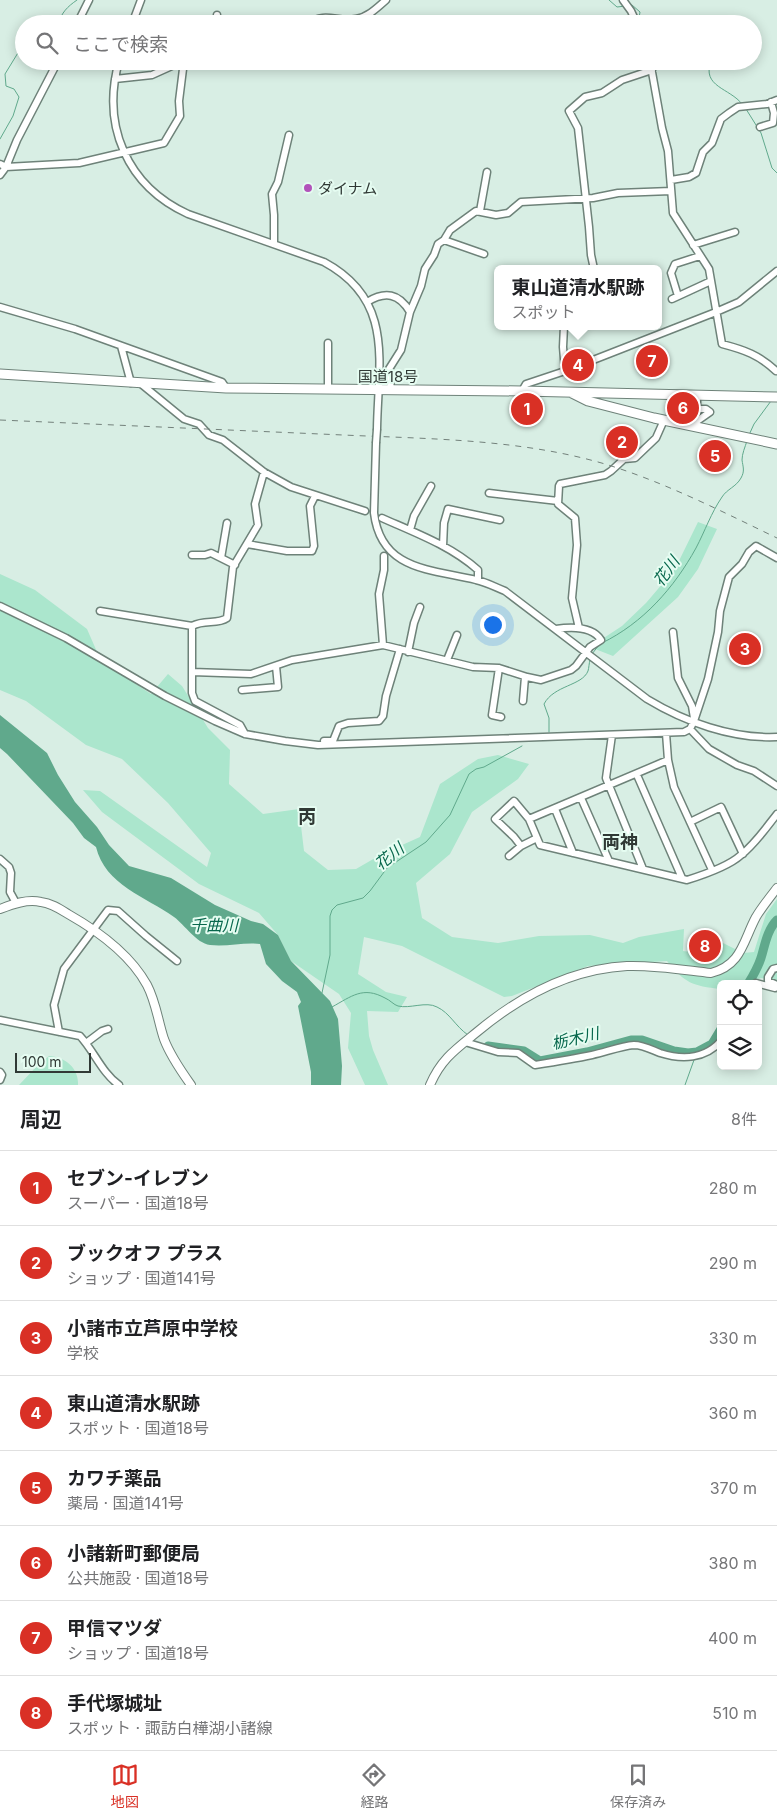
<!DOCTYPE html>
<html lang="ja">
<meta charset="utf-8">
<style>
body{margin:0;font-family:Inter,"Noto Sans JP",sans-serif;background:#f6f6f6;color:#202124}
.controls{position:absolute;right:15px;bottom:15px;display:grid;overflow:hidden;border-radius:8px;box-shadow:0 2px 12px #0003}
.controls button{width:45px;height:45px;display:grid;place-items:center;padding:0;border:0;border-bottom:1px solid #e0e0e0;background:#fff;color:#202124;font:25px sans-serif}
.scale{position:absolute;left:15px;bottom:12px;width:76px;box-sizing:border-box;padding-left:5px;border:2px solid #303935;border-top:0;font-size:14px;line-height:18px;white-space:nowrap;color:#303935;-webkit-text-stroke:4px #e5fcf1;paint-order:stroke}
.you{position:absolute;left:492px;top:624px;width:18px;height:18px;margin:-12px;border:4px solid #fff;border-radius:50%;background:#1a73e8;box-shadow:0 0 0 8px #1a73e833}
.badge{display:grid;place-items:center;width:32px;height:32px;border-radius:50%;background:#d93025;color:#fff;font-size:16px;font-weight:700}
.pin{position:absolute;translate:-50% -50%;border:2px solid #fff;box-shadow:0 1px 5px #0006}
.popup{position:absolute;left:494px;top:265px;width:168px;height:65px;box-sizing:border-box;display:grid;place-content:center;border-radius:8px;background:#fff;filter:drop-shadow(0 1px 4px #0005);font-size:16px;white-space:nowrap;color:#757577}
.popup b{font-size:19px;color:#202124}
.popup::after{content:'';position:absolute;left:50%;top:100%;margin-left:-10px;border:10px solid transparent;border-top-color:#fff}
.list{margin:0;padding:0;list-style:none}
h2{display:flex;justify-content:space-between;align-items:center;height:65px;margin:0;padding:0 20px;font-size:21px}
h2 small{font-size:16px;font-weight:400;color:#757577}
.list li{display:grid;grid-template-columns:32px 1fr auto;gap:15px;align-items:center;box-sizing:border-box;height:75px;padding:0 20px;border-top:1px solid #e0e0e0}
.list b{display:block;font-size:19px;white-space:nowrap}
.list p{margin:0;font-size:16px;white-space:nowrap;color:#757577}
.list em{font-size:16px;font-style:normal;color:#757577}
.icon{flex:none;width:28px;height:28px;fill:none;stroke:currentColor;stroke-width:2;stroke-linecap:round;stroke-linejoin:round}
.map{position:relative;flex:none;width:777px;height:1085px;overflow:hidden}
.search{position:absolute;background:#fff;box-shadow:0 2px 12px #0003;left:15px;right:15px;top:15px;height:55px;display:flex;align-items:center;gap:12px;box-sizing:border-box;padding:0 18px;border-radius:28px;color:#757577;font-size:19px}
.sheet{height:665px;background:#fff}
nav{display:flex;justify-content:space-around;align-items:center;box-sizing:border-box;height:70px;border-top:1px solid #e0e0e0;background:#fff;font-size:14px;color:#757577}
nav a{display:grid;justify-items:center;gap:2px}
nav .on{color:#d93025}
.map>svg:first-child{display:block}
.green{fill:#abe6cd}
.water{fill:#60a98c}
.lines{fill:none;stroke-linecap:round;stroke-linejoin:round}
.stream{stroke:#60a98c;stroke-width:1}
.river{stroke:#60a98c;stroke-width:9}
.minor-casing{stroke:#6e8279;stroke-width:9}
.major-casing{stroke:#6e8279;stroke-width:10}
.highway-casing{stroke:#6e8279;stroke-width:11}
.minor{stroke:#fff;stroke-width:6}
.major{stroke:#fff;stroke-width:8}
.highway{stroke:#fff;stroke-width:9}
.rail{stroke:#73817b;stroke-width:1;stroke-dasharray:6 6;stroke-linecap:butt}
.minor-bridge-casing{stroke:#6e8279;stroke-width:9;stroke-linecap:butt}
.minor-bridge{stroke:#fff;stroke-width:6}
.poi-dot{fill:#b252ba;stroke:#e5fcf1;stroke-width:2}
.labels{text-anchor:middle;dominant-baseline:central;stroke-width:4;stroke-linejoin:round;paint-order:stroke}
.poi-label{font-size:15px;fill:#303935;stroke:#e5fcf1;text-anchor:start}
.street-label{font-size:15px;fill:#303935;stroke:#e5fcf1}
.water-label{font-size:16px;font-style:italic;fill:#07674c;stroke:#e5fcf1}
.quarter-label{font-size:18px;font-weight:bold;fill:#303935;stroke:#e5fcf1}
</style>
<div class="map">
<svg width="777" height="1085" viewBox="0 0 777 1085">
<rect width="100%" height="100%" fill="#d8eee4"/>
<path class="green" d="M698,522L717,529L698,569L678,597L613,656L590,647L622,626L646,603L675,569Z
M0,574L35,590L87,629L101,661L151,694L168,674L182,686L208,728L230,750L229,784L263,814L299,809L304,851L328,870L356,869L382,854L420,837L440,784L478,759L498,755L529,764L518,779L472,812L450,854L416,883L422,918L452,937L498,943L539,936L590,935L623,943L639,937L684,929L683,951L713,955L717,940L743,953L754,952L766,914L777,899V981L761,978L746,984H721V989C692,986 685,983 667,961L588,966L512,996L504,997L402,946L364,937L358,974L386,992L407,997L398,1012L367,1011L369,1036L373,1050L388,1085H365L348,1048L351,1013L339,994L291,961L278,935L259,913L199,884L102,812L83,790L100,791L207,867L211,853L168,803L122,759L86,745L26,701L0,690Z
M49,1056C65,1057 79,1068 78,1085H19L37,1066Z"/>
<path class="water" d="M0,715L47,753L58,775L75,802L97,827L109,845L129,866L171,878L215,905L251,921L263,924L278,935L291,961L330,1001L338,1019L342,1066L341,1085H311V1072L298,1006L301,1002L297,992L282,981L266,964L260,944C244,942 227,947 210,945C196,943 185,925 174,917C146,897 105,885 96,847L84,838L73,823L7,754L0,748Z"/>
<g class="lines">
<path class="stream" d="M609,0L617,7L626,6
M629,5H632L640,12L639,18L641,24
M58,24C62,12 67,7 77,0
M711,61C701,87 730,88 742,104
M746,109L761,133L772,168L777,173
M0,139L13,116L19,97L14,89L6,86L5,74L24,43
M749,435L754,424L771,401
M602,643C643,623 674,588 696,548C705,531 711,513 722,497C727,489 736,487 741,478C745,471 743,467 742,460C742,454 745,447 747,441
M592,654L599,645
M549,732V718L544,704C554,685 582,686 588,671C589,668 589,663 590,660
M322,993L330,955V916L332,910L337,905L363,898L370,891L387,868L426,842L450,815L469,774L476,769L484,767L522,746
M332,1007C352,996 363,986 385,998C390,1000 394,1005 398,1006C410,1009 426,1001 437,1007C450,1013 455,1026 468,1035
M685,1085L694,1060"/>
<path class="river" d="M748,984C753,976 758,967 761,958C765,945 767,930 777,920
M488,1046L524,1051L540,1061L587,1052L631,1040H642L674,1051L688,1053L697,1052L712,1044L721,1029"/>
<defs>
<path id="minor" d="M623,0L631,11L637,24
M77,24L89,0
M132,24L141,0
M217,24V15
M306,24C328,11 336,23 356,19C368,17 377,8 386,0
M119,61C101,126 127,186 188,214L324,262C395,300 378,363 377,429
M650,61L662,128L668,151L673,213L709,269L722,344C745,350 759,355 776,371
M115,79L152,75L183,61
M760,127L773,123L774,113L771,102
M0,164L6,167L79,163L164,143L180,116L179,101L184,61
M0,175L6,167L17,140L58,61
M671,180L689,177L696,173L703,152L712,143L721,119L729,113L738,107L767,104L777,100
M480,211L487,172
M444,240L484,254
M274,244V215L272,194L278,182L289,135
M693,245L735,232
M594,269L591,255L589,227L578,128L569,111L585,97L602,93L622,80L652,70
M678,296L671,273L675,264L700,256
M672,299L711,281
M367,302C385,291 399,293 410,312
M0,307L75,329L222,382L226,388
M564,326L563,347L565,371
M328,343V389
M121,346L131,383
M140,383L184,419L199,424L209,435L223,440L264,472L291,487L365,511
M391,390L389,369L401,350L410,312L421,286L425,269L434,255L438,244L444,240L450,230L476,211L496,215L508,213L521,202L593,198L618,193L671,191
M522,391L526,384L565,371L716,312L739,302L777,271
M690,426L710,412L706,409H697V395
M376,443L374,513C381,571 431,569 476,580C486,582 495,587 505,591L647,699C685,722 732,739 777,737
M489,493L558,501
M382,518C416,533 451,546 478,570V580
M410,530L414,516L431,486
M247,544L287,551H312L314,546L310,506L315,496
M443,546L444,523L448,509L500,520
M192,555H205L211,553L235,565
M221,558L227,523
M0,606L66,638L165,696L215,721L245,734L285,741L318,745L684,732L690,729L694,721L708,679L718,632L720,611L729,577L742,564L749,552L756,546L777,558
M100,611L192,626V693L195,701L240,725L245,734
M192,626C205,619 217,625 227,618L233,567L258,525L255,504L264,472
M579,628L572,598L577,545L575,518L558,504L559,486L560,484L605,475L611,471L624,459L635,458L656,438L664,420
M673,632L678,678L692,706L694,718
M383,645L379,594L384,570V556
M408,652L414,623L420,607
M447,660L457,635
M499,668L492,715L501,717
M192,672L251,674L292,660L383,645L473,667L499,668L527,677L541,680L571,670L576,666L590,647L601,640C592,626 570,627 556,629
M242,690L278,687L276,666
M523,701L525,677
M690,729L709,749L737,765L754,771L777,786
M666,733L668,760L674,787L712,870
M612,735L606,778L643,869
M324,741H333L339,726L348,723L379,721L383,716L386,696L400,649
M637,775L682,878
M581,798L609,861
M555,809L573,853
M529,819L668,760
M690,822L721,807L743,854
M521,846L514,837L495,819L514,801L529,819L540,845L687,880C703,875 729,866 741,855C755,844 766,828 777,814
M509,856L521,846L537,838
M0,859L9,867L11,873L10,892L16,903
M777,968L773,969L768,977V981L777,985
M755,984L756,983L775,988L777,985
M0,1020L80,1036C94,1051 102,1073 119,1085
M59,1032L54,1005L64,969L108,910L118,911L146,936L177,961
M465,1042L498,1052L518,1053L535,1065C554,1062 573,1059 592,1055C606,1052 621,1046 634,1045C643,1045 652,1050 660,1053C682,1060 705,1059 721,1041
M86,1043L102,1031L108,1029
M0,1072L2,1075L0,1080"/>
<path id="major" d="M0,909C13,904 27,899 41,902C51,903 60,909 68,914C98,931 130,954 147,985C156,1002 158,1021 164,1039C170,1055 181,1071 191,1085
M430,1085C441,1059 456,1049 477,1032C519,997 571,969 627,966C655,965 684,970 711,973C742,965 743,941 756,917C762,907 770,897 777,888"/>
<path id="highway" d="M0,374L226,388L522,391L777,397
M572,393L588,401L654,418L777,444"/>
</defs>
<use href="#minor" class="minor-casing"/>
<use href="#major" class="major-casing"/>
<use href="#highway" class="highway-casing"/>
<use href="#minor" class="minor"/>
<use href="#major" class="major"/>
<use href="#highway" class="highway"/>
<path class="rail" d="M0,420C114,425 229,430 343,435C431,439 520,439 605,464C664,482 721,511 777,538"/>
<defs>
<path id="minor-bridge" d="M376,443L377,429"/>
</defs>
<use href="#minor-bridge" class="minor-bridge-casing"/>
<use href="#minor-bridge" class="minor-bridge"/>
</g>
<circle class="poi-dot" cx="308" cy="188" r="5"/>
<g class="labels">
<g class="poi-label">
<text x="318" y="188">ダイナム</text>
</g>
<g class="street-label">
<text x="388" y="376">国道18号</text>
</g>
<g class="water-label">
<text transform="translate(666 571) rotate(-54)">花川</text>
<text transform="translate(389 856) rotate(-39)">花川</text>
<text x="214" y="925">千曲川</text>
<text transform="translate(575 1038) rotate(-13)">栃木川</text>
</g>
<g class="quarter-label">
<text x="307" y="816">丙</text>
<text x="620" y="841">両神</text>
</g>
</g>
</svg>
<div class="controls">
<button><svg class="icon" aria-label="locate" viewBox="0 0 24 24"><circle cx="12" cy="12" r="6"/><path d="M12 2v4M12 18v4M2 12h4M18 12h4"/></svg></button>
<button><svg class="icon" aria-label="layers" viewBox="0 0 24 24"><path d="M12 4l9 5-9 5-9-5zM3 14l9 5 9-5"/></svg></button>
</div>
<div class="scale">100 m</div>
<div class="you"></div>
<div class="pin badge" style="left:527px;top:409px">1</div>
<div class="pin badge" style="left:622px;top:442px">2</div>
<div class="pin badge" style="left:745px;top:649px">3</div>
<div class="pin badge" style="left:578px;top:365px">4</div>
<div class="popup"><b>東山道清水駅跡</b>スポット</div>
<div class="pin badge" style="left:715px;top:456px">5</div>
<div class="pin badge" style="left:683px;top:408px">6</div>
<div class="pin badge" style="left:652px;top:361px">7</div>
<div class="pin badge" style="left:705px;top:946px">8</div>
<div class="search"><svg class="icon" aria-label="search" viewBox="0 0 24 24"><circle cx="10" cy="10" r="6"/><path d="M15 15l6 6"/></svg>ここで検索</div>
</div>
<section class="sheet">
<h2>周辺<small>8件</small></h2>
<ul class="list">
<li><span class="badge">1</span><div><b>セブン-イレブン</b><p>スーパー · 国道18号</p></div><em>280 m</em></li>
<li><span class="badge">2</span><div><b>ブックオフ プラス</b><p>ショップ · 国道141号</p></div><em>290 m</em></li>
<li><span class="badge">3</span><div><b>小諸市立芦原中学校</b><p>学校</p></div><em>330 m</em></li>
<li><span class="badge">4</span><div><b>東山道清水駅跡</b><p>スポット · 国道18号</p></div><em>360 m</em></li>
<li><span class="badge">5</span><div><b>カワチ薬品</b><p>薬局 · 国道141号</p></div><em>370 m</em></li>
<li><span class="badge">6</span><div><b>小諸新町郵便局</b><p>公共施設 · 国道18号</p></div><em>380 m</em></li>
<li><span class="badge">7</span><div><b>甲信マツダ</b><p>ショップ · 国道18号</p></div><em>400 m</em></li>
<li><span class="badge">8</span><div><b>手代塚城址</b><p>スポット · 諏訪白樺湖小諸線</p></div><em>510 m</em></li>
</ul>
</section>
<nav>
<a class="on"><svg class="icon" aria-label="map" viewBox="0 0 24 24"><path d="M3 6l6-2 6 2 6-2v14l-6 2-6-2-6 2zM9 4v14M15 6v14"/></svg>地図</a>
<a><svg class="icon" aria-label="directions" viewBox="0 0 24 24"><path d="M12 3l9 9-9 9-9-9zM9 14v-3h6M13 9l2 2-2 2"/></svg>経路</a>
<a><svg class="icon" aria-label="saved" viewBox="0 0 24 24"><path d="M7 4h10v16l-5-4-5 4z"/></svg>保存済み</a>
</nav>
